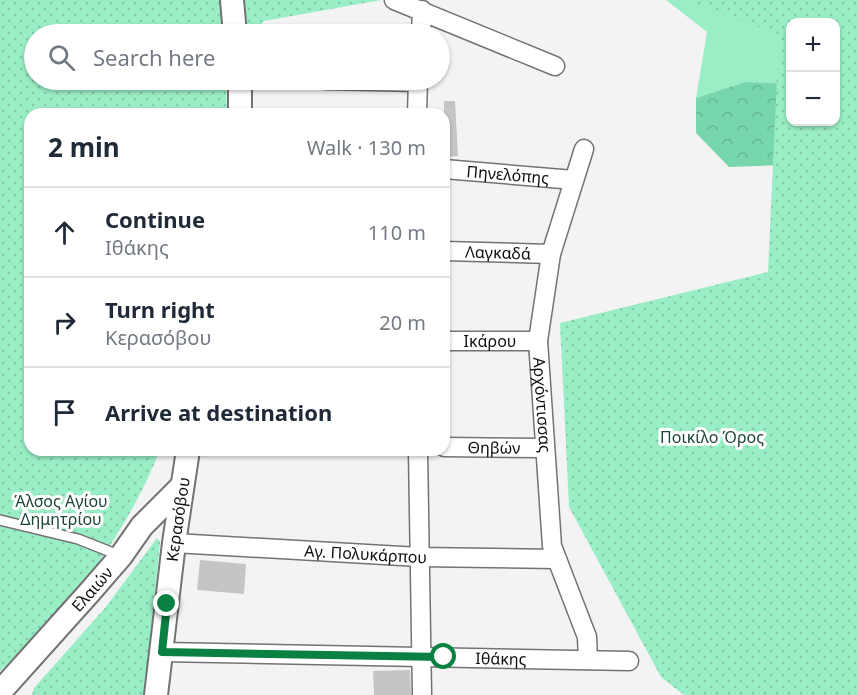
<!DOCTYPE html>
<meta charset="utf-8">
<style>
body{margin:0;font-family:"Noto Sans",sans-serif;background:#f6f6f7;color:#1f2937}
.controls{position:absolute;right:18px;top:18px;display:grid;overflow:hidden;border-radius:12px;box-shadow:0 2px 4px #0004}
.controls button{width:54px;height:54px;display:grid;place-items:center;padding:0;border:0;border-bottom:2px solid #e0e1e3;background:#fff;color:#1f2937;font:30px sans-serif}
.stop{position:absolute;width:18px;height:18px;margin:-14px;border:4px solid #0b8043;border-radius:50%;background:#fff}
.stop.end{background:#0b8043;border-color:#fff;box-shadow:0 2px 6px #0008}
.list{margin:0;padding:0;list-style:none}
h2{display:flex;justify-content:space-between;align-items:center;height:78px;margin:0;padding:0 24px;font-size:26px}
h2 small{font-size:20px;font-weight:400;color:#747a83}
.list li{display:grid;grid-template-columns:39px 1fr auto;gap:18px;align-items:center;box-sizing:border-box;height:90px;padding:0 24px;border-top:2px solid #e0e1e3}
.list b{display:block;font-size:22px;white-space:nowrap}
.list p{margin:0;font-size:20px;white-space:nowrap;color:#747a83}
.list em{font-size:20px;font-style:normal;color:#747a83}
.icon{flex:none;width:33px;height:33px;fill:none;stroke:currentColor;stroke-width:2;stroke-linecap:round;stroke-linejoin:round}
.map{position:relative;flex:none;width:858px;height:695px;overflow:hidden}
.search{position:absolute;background:#fff;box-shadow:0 2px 4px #0004;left:24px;top:24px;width:426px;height:66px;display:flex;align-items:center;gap:15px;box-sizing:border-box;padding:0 21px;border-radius:33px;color:#747a83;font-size:22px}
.panel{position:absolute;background:#fff;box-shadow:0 2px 4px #0004;left:24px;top:108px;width:426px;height:348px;border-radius:18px}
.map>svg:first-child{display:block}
.green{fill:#9aeec6}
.forest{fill:url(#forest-crowns)}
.park{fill:url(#park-dots);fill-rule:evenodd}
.building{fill:#c5c5c6}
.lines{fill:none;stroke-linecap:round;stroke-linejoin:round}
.service-casing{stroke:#737374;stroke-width:12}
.minor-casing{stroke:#737374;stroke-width:21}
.tertiary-casing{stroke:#737374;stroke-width:26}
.service{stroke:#fff;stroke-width:9}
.minor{stroke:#fff;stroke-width:18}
.tertiary{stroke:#fff;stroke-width:22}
.route{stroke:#0b8043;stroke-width:8}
.labels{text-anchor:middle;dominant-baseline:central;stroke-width:6;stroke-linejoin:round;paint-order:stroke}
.street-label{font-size:16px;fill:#0f0f10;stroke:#fff}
.park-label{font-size:16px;fill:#1c4533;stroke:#fff}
</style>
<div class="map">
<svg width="858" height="695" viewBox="0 0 858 695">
<defs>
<pattern id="forest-crowns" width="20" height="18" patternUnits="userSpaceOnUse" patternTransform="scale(1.5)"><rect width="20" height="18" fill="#77d6ab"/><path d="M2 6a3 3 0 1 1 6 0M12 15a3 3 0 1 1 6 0" fill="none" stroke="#66b692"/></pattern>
<pattern id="park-dots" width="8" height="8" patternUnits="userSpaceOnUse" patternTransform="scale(1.5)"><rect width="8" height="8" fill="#9aeec6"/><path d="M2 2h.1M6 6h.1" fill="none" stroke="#84cba9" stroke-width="1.8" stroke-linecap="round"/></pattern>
</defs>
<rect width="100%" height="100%" fill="#f3f3f4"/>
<path class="green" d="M666,0H858L836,22H790V83L745,82L696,98L707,32Z"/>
<path class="forest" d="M745,82L790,83V122H836L858,308L781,165L729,167L696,133V98Z"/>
<path class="park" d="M0,0H381L264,21L254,34H34V80H226L227,114H30V450H160C126,535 69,611 0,671Z
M682,0H858V695H684L661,677L569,507L560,323L768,272L779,34ZM836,22V122H790V22Z
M157,538L160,542L145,695H32L34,688L105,608Z"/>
<path class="building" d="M444,101H455L458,156L444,157Z
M200,560L246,564L244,594L197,590Z
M410,670L411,695H374L373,671Z"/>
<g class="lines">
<defs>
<path id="service" d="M0,520L78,539L121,556"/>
<g id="minor">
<path d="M394,0L555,66"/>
<path d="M421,34L422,10"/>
<path d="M325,80L418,82"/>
<path d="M417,114L418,80"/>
<path id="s1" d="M584,149L551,254L538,341L552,546L587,637L588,660"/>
<path id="s2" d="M444,169L574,180"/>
<path id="s3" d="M444,251L551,254"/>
<path id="s4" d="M444,341H538"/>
<path id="s5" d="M444,447L544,448"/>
<path d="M418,450L422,695"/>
<path id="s6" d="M174,543L419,557L557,559"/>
<path id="s7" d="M162,652L629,661"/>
</g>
<g id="tertiary">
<path d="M232,0L235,34"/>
<path d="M240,80V114"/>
<path id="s8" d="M0,692L88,594L121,556L142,526L181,487"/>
<path id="s9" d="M156,695L174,543L188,450"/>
</g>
</defs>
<use href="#service" class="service-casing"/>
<use href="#minor" class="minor-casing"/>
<use href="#tertiary" class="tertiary-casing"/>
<use href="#service" class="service"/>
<use href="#minor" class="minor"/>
<use href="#tertiary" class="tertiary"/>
</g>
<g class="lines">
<path class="route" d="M167,604L162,652L444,657"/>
</g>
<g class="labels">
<g class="street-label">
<text stroke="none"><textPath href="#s2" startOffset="64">Πηνελόπης</textPath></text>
<text stroke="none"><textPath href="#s3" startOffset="54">Λαγκαδά</textPath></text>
<text stroke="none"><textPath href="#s4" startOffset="46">Ικάρου</textPath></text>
<text stroke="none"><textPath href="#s1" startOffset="262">Αρχόντισσας</textPath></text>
<text stroke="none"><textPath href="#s5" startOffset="50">Θηβών</textPath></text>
<text stroke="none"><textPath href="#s9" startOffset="177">Κερασόβου</textPath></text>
<text stroke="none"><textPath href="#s6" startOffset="192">Αγ. Πολυκάρπου</textPath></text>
<text stroke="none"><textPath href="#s8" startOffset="138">Ελαιών</textPath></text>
<text stroke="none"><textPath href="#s7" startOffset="339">Ιθάκης</textPath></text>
</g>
<g class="park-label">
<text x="712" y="437">Ποικίλο Όρος</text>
<text x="61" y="501">Άλσος Αγίου<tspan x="61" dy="18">Δημητρίου</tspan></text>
</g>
</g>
</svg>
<div class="controls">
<button>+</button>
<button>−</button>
</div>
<div class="stop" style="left:444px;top:657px"></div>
<div class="stop end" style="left:167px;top:604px"></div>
<div class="search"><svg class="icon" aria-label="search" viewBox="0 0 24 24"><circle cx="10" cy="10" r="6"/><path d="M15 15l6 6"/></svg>Search here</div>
<section class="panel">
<h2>2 min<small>Walk · 130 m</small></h2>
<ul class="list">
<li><svg class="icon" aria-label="ahead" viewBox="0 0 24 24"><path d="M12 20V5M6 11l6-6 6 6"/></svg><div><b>Continue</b><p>Ιθάκης</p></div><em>110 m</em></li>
<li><svg class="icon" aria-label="right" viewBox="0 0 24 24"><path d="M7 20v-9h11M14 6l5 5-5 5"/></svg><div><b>Turn right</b><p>Κερασόβου</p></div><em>20 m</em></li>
<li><svg class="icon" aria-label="arrive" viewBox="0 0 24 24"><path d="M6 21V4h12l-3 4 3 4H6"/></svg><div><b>Arrive at destination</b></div></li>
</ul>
</section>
</div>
